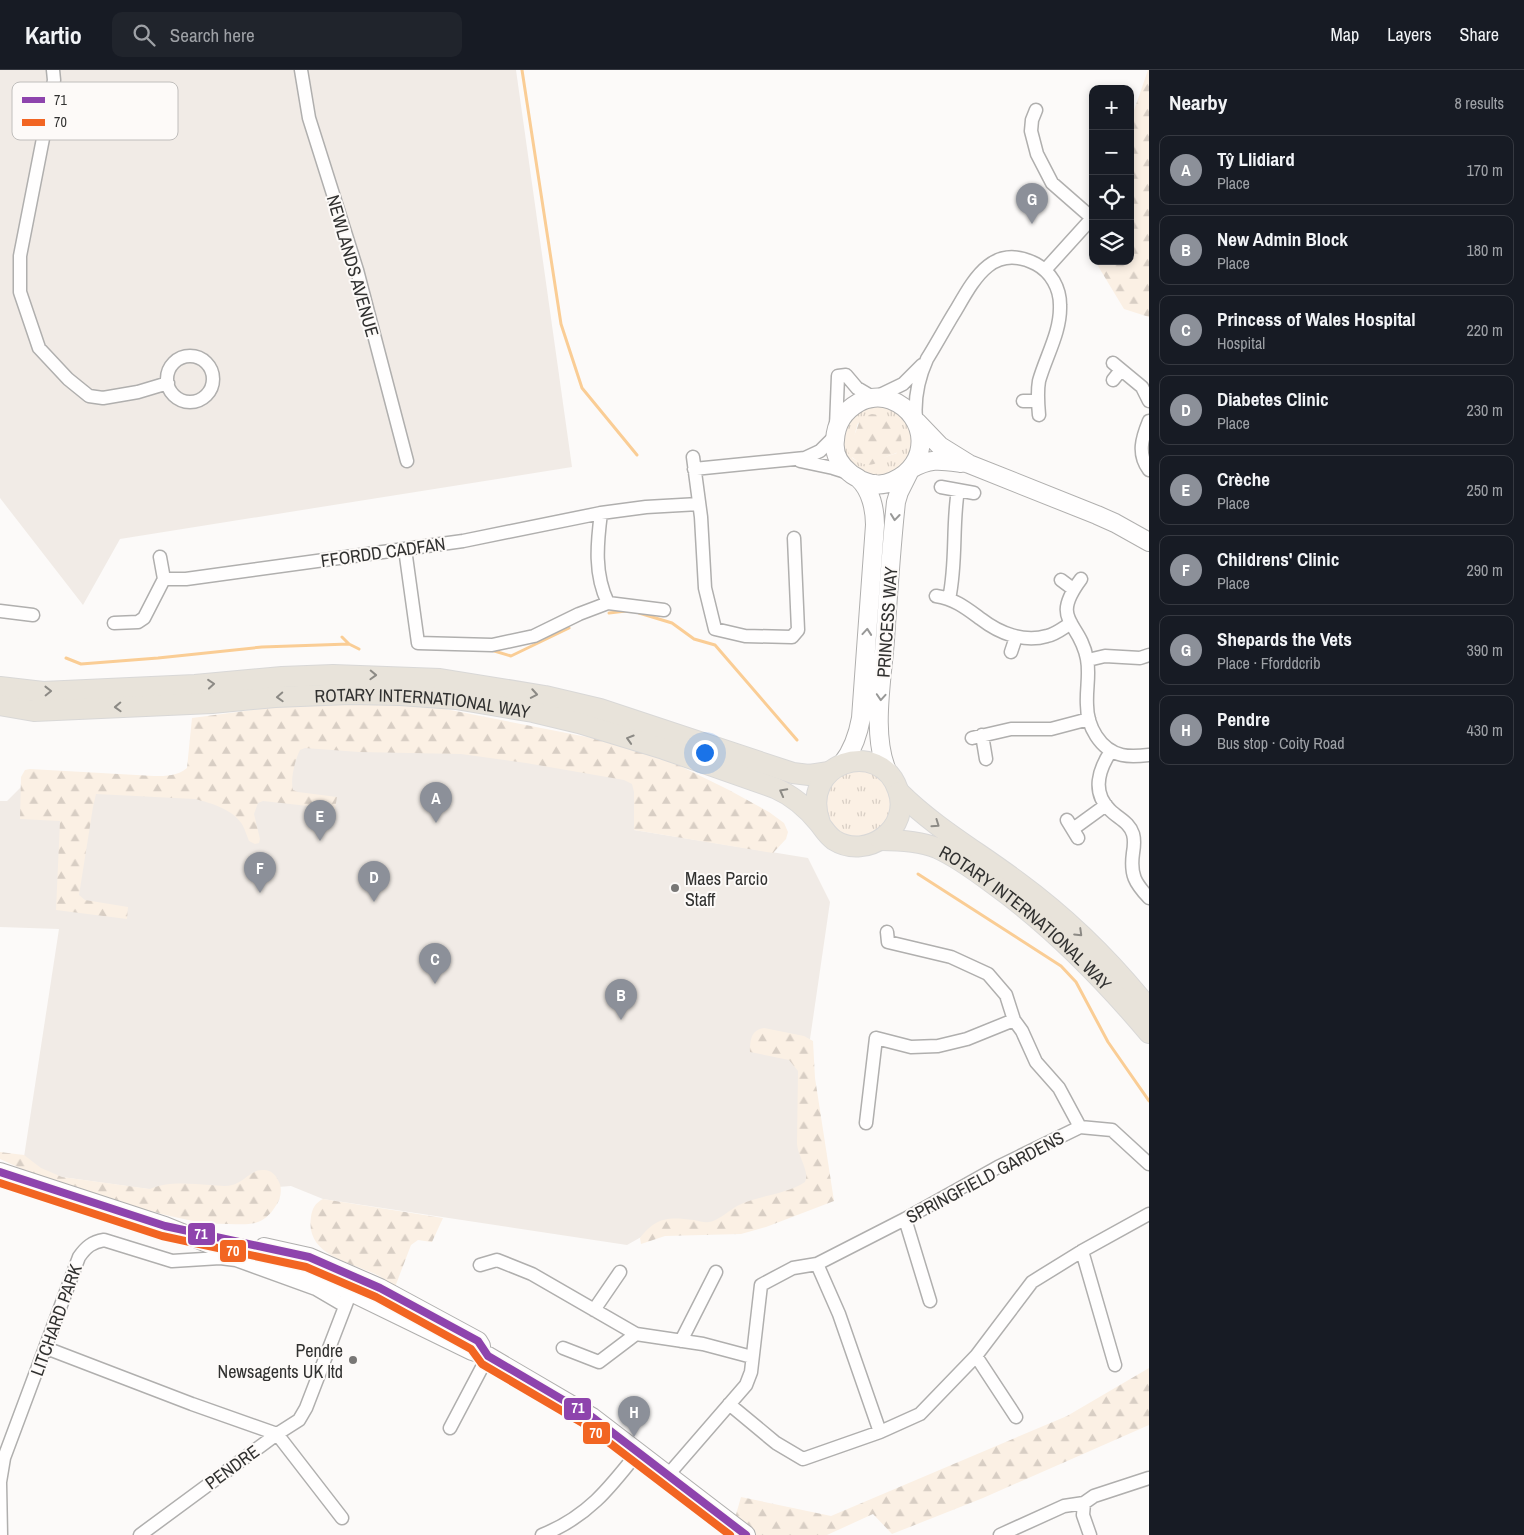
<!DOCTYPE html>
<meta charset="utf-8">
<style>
body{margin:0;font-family:"Archivo Narrow",sans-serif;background:#20242c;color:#f1f3f6}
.controls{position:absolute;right:15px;top:15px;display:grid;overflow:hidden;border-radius:10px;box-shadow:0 2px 8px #0003}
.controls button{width:45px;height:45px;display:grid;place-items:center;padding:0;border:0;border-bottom:1px solid #363941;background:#171b24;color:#f1f3f6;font:25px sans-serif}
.you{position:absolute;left:704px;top:682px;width:18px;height:18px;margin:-12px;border:4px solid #fff;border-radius:50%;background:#1a73e8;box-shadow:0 0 0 8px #1a73e833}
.badge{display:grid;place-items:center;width:32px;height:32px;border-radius:50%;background:#8c9099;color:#fff;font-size:16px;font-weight:700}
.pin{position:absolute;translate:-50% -41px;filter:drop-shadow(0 1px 2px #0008)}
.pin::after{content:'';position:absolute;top:26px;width:18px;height:15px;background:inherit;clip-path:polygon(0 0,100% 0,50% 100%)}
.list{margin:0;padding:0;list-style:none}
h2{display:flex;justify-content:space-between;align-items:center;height:65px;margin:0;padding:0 20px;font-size:21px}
h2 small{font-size:16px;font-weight:400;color:#9ea1a6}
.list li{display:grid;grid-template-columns:32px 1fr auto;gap:15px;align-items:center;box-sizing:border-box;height:70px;margin:0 10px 10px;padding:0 10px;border:1px solid #363941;border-radius:10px}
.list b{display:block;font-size:19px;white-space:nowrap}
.list p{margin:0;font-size:16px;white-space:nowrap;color:#9ea1a6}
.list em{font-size:16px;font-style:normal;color:#9ea1a6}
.icon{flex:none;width:28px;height:28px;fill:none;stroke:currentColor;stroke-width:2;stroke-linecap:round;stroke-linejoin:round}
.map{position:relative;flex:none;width:1149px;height:1465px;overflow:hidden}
header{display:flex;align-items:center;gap:30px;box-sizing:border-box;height:70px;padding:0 25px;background:#171b24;border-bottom:1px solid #363941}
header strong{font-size:24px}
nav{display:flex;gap:28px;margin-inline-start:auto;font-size:18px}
.search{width:350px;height:45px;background:#20242c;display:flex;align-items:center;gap:12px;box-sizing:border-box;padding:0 18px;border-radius:10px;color:#9ea1a6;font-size:19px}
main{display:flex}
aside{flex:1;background:#171b24}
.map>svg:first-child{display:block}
.built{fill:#f1ebe6}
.grass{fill:url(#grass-tufts);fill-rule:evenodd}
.forest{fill:url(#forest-firs)}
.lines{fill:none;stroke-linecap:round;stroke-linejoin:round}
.stream{stroke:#facd95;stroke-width:3}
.street-casing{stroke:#b0afae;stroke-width:15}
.secondary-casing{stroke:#b0afae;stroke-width:20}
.primary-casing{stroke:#d9d8d7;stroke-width:22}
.street{stroke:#fffefe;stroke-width:12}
.secondary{stroke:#fffefe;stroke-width:18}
.primary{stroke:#e8e3da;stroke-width:20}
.bus-1-casing{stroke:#fdfaf8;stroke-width:11}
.bus-2-casing{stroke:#fdfaf8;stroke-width:11}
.bus-1{stroke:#8e44ad;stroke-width:8}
.bus-2{stroke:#f26522;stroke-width:8}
.oneway{stroke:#989897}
.oneway2{stroke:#8c8a85}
.poi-dot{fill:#787776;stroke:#fdfaf8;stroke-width:2}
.labels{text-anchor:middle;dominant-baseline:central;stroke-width:4;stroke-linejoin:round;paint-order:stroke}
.street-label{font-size:18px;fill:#313130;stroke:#fdfaf8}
.poi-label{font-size:18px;fill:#313130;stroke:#fdfaf8;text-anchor:start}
.key{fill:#fdfaf8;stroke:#c0bebc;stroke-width:1}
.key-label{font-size:14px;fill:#313130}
.line-badge{stroke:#fdfaf8;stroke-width:2}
.badge-label{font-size:14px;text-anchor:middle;font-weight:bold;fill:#fff}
</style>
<header>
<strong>Kartio</strong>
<div class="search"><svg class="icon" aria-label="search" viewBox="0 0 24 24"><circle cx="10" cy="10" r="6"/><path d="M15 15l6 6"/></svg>Search here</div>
<nav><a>Map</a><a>Layers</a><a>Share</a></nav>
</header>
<main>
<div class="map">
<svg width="1149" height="1465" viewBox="0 0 1149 1465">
<defs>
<pattern id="grass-tufts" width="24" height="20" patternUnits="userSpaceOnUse" patternTransform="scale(1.25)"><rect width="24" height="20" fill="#fbf0e4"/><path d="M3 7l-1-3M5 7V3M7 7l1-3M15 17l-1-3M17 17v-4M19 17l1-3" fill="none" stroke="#d8cec4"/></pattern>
<pattern id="forest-firs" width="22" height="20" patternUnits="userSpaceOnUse" patternTransform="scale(1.25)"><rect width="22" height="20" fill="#fbf0e4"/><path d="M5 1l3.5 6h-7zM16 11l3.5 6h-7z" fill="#d8cec4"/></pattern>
</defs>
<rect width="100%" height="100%" fill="#fcfaf9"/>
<path class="built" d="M0,0H516L572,397L120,469L83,535L0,428Z
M308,670L528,684L625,702L634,716V760L808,788L830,832L810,969L798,999L814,1118L720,1156L666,1153L627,1175L323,1129L291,1116L184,1124L62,1107L22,1100L59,859L0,857V731H7L21,717L174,710Z"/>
<path class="grass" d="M874,335C878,335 885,335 889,337C925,352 916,407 876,405C867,404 858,400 852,394C839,380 841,359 853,345C857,340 868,338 874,335ZM858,353L897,383C879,388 870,399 852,388L855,363Z
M859,698L879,706L892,724L891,747L870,768L840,766L822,742L833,708Z"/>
<path class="forest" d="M1148,0H1149V247L1124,239L1095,191H1130V52Z
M872,344L891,347C897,355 905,368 900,378C897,384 893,384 888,386C883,388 879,392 874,394C868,396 861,394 856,390C840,380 852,372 856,361C858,356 859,352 862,347Z
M326,635H395L435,637L592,668L645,682L670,691L729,720L769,742L784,753L788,762L786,769L773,783L634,760V722L632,714L624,710L526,693L461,684L359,682L305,678L300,680C295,690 290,709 293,720L298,722L337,727L335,739L263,731L258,733L254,744L260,769L259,773L255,774L249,771C247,766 245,760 243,756C235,740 211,733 195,729L96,724L93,737L79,825L85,830L128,837L127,849L56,840L60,751L20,749L21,707L25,700L30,699L154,706C167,706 177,706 187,698L192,648L275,637Z
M764,958L804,966L813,971L815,1008L834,1131L766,1157L741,1164L665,1166L641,1174L640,1168C657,1146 669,1147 694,1150C699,1151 705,1153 709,1152C718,1151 731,1139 739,1135C760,1125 785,1125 805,1112C810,1101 798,1087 797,1074L798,1001L789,990L750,982C750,970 751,960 764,958Z
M0,1082L24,1085L41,1098L62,1107L150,1119C170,1111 189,1114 210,1115C217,1115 225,1117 232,1115C244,1112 251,1100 262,1100C271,1099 276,1105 279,1112C283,1121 280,1130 275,1137C271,1144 263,1151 255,1153C247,1155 237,1154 228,1154C200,1154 174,1147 146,1140C97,1128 46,1111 0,1089Z
M323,1129L443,1148L432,1172L418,1170L411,1175L395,1217C388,1212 382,1207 375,1204C350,1192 305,1185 311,1147C312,1139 315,1133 323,1129Z
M1149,1298V1355L983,1428L892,1464L873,1444L827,1465H746L733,1455L741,1427L831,1446L1067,1346Z"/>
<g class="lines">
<path class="stream" d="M522,0L561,254L582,318L637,385
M609,543L626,541
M639,543L672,553L694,569L715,575L797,670
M342,567L349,574L359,579
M491,580L511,586L569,558
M66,588L81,594L158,588L262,577L349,574
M918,804L1061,896L1076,912L1108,972L1149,1031"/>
<defs>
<path id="street" d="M53,0L54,10L48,43L20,186V222L39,278L68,309L89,326L103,328L138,322L168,313
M301,0L309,48L357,200L407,391
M1036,40L1032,50L1031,61L1037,84L1052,113L1092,148
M1045,200L1093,147
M167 309a23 23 0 1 1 46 0a23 23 0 1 1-46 0Z
M1113,293L1142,317L1149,331
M1113,310L1121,300
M876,327L903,314L922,295
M1023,331H1038
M916,350C914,328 918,309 927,289C937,273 946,256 956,240C974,209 993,172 1036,194C1051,202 1060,218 1060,235C1061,262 1046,286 1039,311C1037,322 1038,334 1039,345
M1149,351C1142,368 1137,384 1149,400
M836,357L838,306L846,305L857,318L874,328
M693,387L701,447L705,518L715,559L745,566L792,567L798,560L794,468
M800,391L833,398L849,403
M694,399L805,388L820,381L835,366
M941,417L974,423
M405,479L418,573L492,575L534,566L579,544L608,533
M160,487L164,509
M1081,509C1049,552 1080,550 1087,589C1090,605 1086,619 1087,635C1087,656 1100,680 1122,685C1131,687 1140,686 1149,685
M1061,510L1073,519
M936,526C955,529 966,538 981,549C999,563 1024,573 1047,566C1056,564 1063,558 1071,553
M949,529C957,492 952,456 958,420
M664,540L608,533C594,504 597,474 601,443L646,437L699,434
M0,541L33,545
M114,553L138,552L144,548L164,509H186L463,471L601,443
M1011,582L1016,567
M1088,590L1105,586L1140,588L1149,585
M982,665L986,689
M972,668L1011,659H1051L1089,649
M1111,681C1099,699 1091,722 1110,740C1119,749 1129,752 1133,764C1135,771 1134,777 1133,783C1130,805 1135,813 1149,828
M1067,750L1078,768
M1073,759L1106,735
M1014,950L1022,961L1036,992L1059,1018L1080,1057
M866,1053L876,968L911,977L938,976L967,969L1014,950L1006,925L988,904L951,887L888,872L887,862
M905,1149L930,1231
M1082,1181L1115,1295
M817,1194L905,1149L998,1097L1080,1057L1112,1060L1149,1094
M480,1195L497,1190L532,1204L636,1264L703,1274L752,1287
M594,1240L620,1202
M681,1271L716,1202
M46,1278L192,1334L277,1364L342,1448
M563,1278L599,1292L636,1264
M976,1286L1016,1347
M450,1358L488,1286
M880,1362L920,1344L976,1286L1032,1212L1082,1181L1149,1144
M668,1405L746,1315L751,1302L761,1215L793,1198L817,1194L839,1244L880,1362L803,1389L776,1373L729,1334
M0,1412L4,1388L79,1187C86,1177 92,1172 104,1170L172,1191L220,1188L236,1190L316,1219L345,1236
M0,1413L1,1465
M1084,1433L1083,1445L1090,1465
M140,1465L277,1364L299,1350L306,1338L348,1229
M542,1465C587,1447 609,1419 638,1382
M1000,1465L1064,1436L1084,1433L1094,1426L1149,1408"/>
<path id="secondary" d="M917,352L940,376L969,394L1097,445L1115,453L1149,472
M911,399C930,388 940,390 961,393
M842,694C853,680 858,665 861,648L875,455C875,440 871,420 859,409C857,407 853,406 850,403C840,395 833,383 835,370C836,353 844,341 858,333C867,327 881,326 891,330C929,345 931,395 893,411C887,414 880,415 874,414C869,414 864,411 860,410
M888,703C871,666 882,611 885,570C888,524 891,478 896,432L899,422L909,402
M0,1102L165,1156L217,1177L271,1189L320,1207L472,1281L488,1286L592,1347L746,1465
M264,1177L309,1187L380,1218L478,1271L481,1276"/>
<g id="primary">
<path d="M0,617L43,622L195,615L282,607L333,605L440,609L545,626L600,639L793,703L809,705L829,702"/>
<path id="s1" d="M0,635L34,641L212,633L275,627L350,624L400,625L456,629L533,642L579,653L664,679L775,718C793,726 807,738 819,753C824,759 827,765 834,770C867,791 912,758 898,720C880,667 798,692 820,753"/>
<path d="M899,722C934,757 978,782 1018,812C1067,848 1111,891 1149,939"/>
<path id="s2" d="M881,770C900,770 919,771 937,778C955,786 976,801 992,813C1052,856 1102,907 1149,963"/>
</g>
</defs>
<use href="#street" class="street-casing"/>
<use href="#secondary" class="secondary-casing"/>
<use href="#primary" class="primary-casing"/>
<use href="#street" class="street"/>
<use href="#secondary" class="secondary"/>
<use href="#primary" class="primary"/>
<defs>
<path id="bus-1" d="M0,1102L165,1156L309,1187L380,1218L478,1271L488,1286L592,1347L746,1465"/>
<path id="bus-2" d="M0,1113L162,1166L306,1197L376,1227L471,1279L482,1294L586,1355L730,1465"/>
</defs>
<use href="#bus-1" class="bus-1-casing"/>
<use href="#bus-2" class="bus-2-casing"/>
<use href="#bus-1" class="bus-1"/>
<use href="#bus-2" class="bus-2"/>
</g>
<defs><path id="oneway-chevron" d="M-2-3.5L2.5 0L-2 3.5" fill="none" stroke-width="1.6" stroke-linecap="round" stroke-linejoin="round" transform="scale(1.25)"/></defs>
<g class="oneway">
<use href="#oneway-chevron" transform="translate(895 447) rotate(96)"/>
<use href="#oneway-chevron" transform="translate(867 562) rotate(-85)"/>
<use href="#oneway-chevron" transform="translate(881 627) rotate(94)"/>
</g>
<g class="oneway2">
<use href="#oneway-chevron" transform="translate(373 605) rotate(2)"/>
<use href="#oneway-chevron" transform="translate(211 614) rotate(-5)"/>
<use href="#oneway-chevron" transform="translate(48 621) rotate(-1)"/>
<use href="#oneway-chevron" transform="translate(534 624) rotate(10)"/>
<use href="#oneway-chevron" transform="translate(280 627) rotate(177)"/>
<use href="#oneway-chevron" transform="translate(118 637) rotate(178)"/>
<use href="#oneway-chevron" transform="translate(630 669) rotate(-163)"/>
<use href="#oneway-chevron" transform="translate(783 722) rotate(-152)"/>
<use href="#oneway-chevron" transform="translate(936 754) rotate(35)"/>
<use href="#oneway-chevron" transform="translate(1079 863) rotate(44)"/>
</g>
<g class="poi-dot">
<circle cx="675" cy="818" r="5"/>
<circle cx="353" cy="1290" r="5"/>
</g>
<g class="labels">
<g class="street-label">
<text transform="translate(353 196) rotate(74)">NEWLANDS AVENUE</text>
<text transform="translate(383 482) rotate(-8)">FFORDD CADFAN</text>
<text transform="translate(887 552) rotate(-86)">PRINCESS WAY</text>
<text stroke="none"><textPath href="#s1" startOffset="424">ROTARY INTERNATIONAL WAY</textPath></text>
<text stroke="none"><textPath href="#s2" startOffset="170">ROTARY INTERNATIONAL WAY</textPath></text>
<text transform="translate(985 1107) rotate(-28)">SPRINGFIELD GARDENS</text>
<text transform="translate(56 1250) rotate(-70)">LITCHARD PARK</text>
<text transform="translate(232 1397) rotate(-36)">PENDRE</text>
</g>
<g class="poi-label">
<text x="685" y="808">Maes Parcio<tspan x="685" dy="21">Staff</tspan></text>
<text x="343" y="1280" text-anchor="end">Pendre<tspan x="343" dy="21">Newsagents UK ltd</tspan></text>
</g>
</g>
<rect x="12" y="12" width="166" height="58" rx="8" class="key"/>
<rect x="22" y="27" width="23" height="6" fill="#8e44ad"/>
<rect x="22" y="49" width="23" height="7" fill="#f26522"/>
<g class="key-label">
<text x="54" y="35">71</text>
<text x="54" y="57">70</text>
</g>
<g class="line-badge">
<rect x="187" y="1152" width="29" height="24" rx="5" fill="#8e44ad"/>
<rect x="219" y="1169" width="28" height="24" rx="5" fill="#f26522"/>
<rect x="563" y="1327" width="29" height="24" rx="5" fill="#8e44ad"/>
<rect x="582" y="1351" width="29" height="24" rx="5" fill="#f26522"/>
</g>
<g class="badge-label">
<text x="201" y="1169">71</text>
<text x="233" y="1186">70</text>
<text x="578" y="1343">71</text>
<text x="596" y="1368">70</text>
</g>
</svg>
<div class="controls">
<button>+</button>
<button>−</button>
<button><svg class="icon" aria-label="locate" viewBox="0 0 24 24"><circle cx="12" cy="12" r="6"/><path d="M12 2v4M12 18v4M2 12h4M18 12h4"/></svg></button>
<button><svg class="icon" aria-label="layers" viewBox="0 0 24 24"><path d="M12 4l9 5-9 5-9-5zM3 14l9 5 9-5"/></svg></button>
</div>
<div class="you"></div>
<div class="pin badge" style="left:436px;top:753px">A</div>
<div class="pin badge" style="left:621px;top:950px">B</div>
<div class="pin badge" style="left:435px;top:914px">C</div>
<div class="pin badge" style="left:374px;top:832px">D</div>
<div class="pin badge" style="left:320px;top:771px">E</div>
<div class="pin badge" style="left:260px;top:823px">F</div>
<div class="pin badge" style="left:1032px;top:154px">G</div>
<div class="pin badge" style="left:634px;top:1367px">H</div>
</div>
<aside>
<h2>Nearby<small>8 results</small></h2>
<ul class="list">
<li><span class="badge">A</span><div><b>Tŷ Llidiard</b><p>Place</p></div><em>170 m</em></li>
<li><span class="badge">B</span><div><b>New Admin Block</b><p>Place</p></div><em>180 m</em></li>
<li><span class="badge">C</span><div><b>Princess of Wales Hospital</b><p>Hospital</p></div><em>220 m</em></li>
<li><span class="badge">D</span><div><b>Diabetes Clinic</b><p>Place</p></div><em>230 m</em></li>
<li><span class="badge">E</span><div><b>Crèche</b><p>Place</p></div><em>250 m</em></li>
<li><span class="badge">F</span><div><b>Childrens' Clinic</b><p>Place</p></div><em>290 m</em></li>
<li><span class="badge">G</span><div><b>Shepards the Vets</b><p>Place · Fforddcrib</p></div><em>390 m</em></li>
<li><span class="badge">H</span><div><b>Pendre</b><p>Bus stop · Coity Road</p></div><em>430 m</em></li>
</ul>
</aside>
</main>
